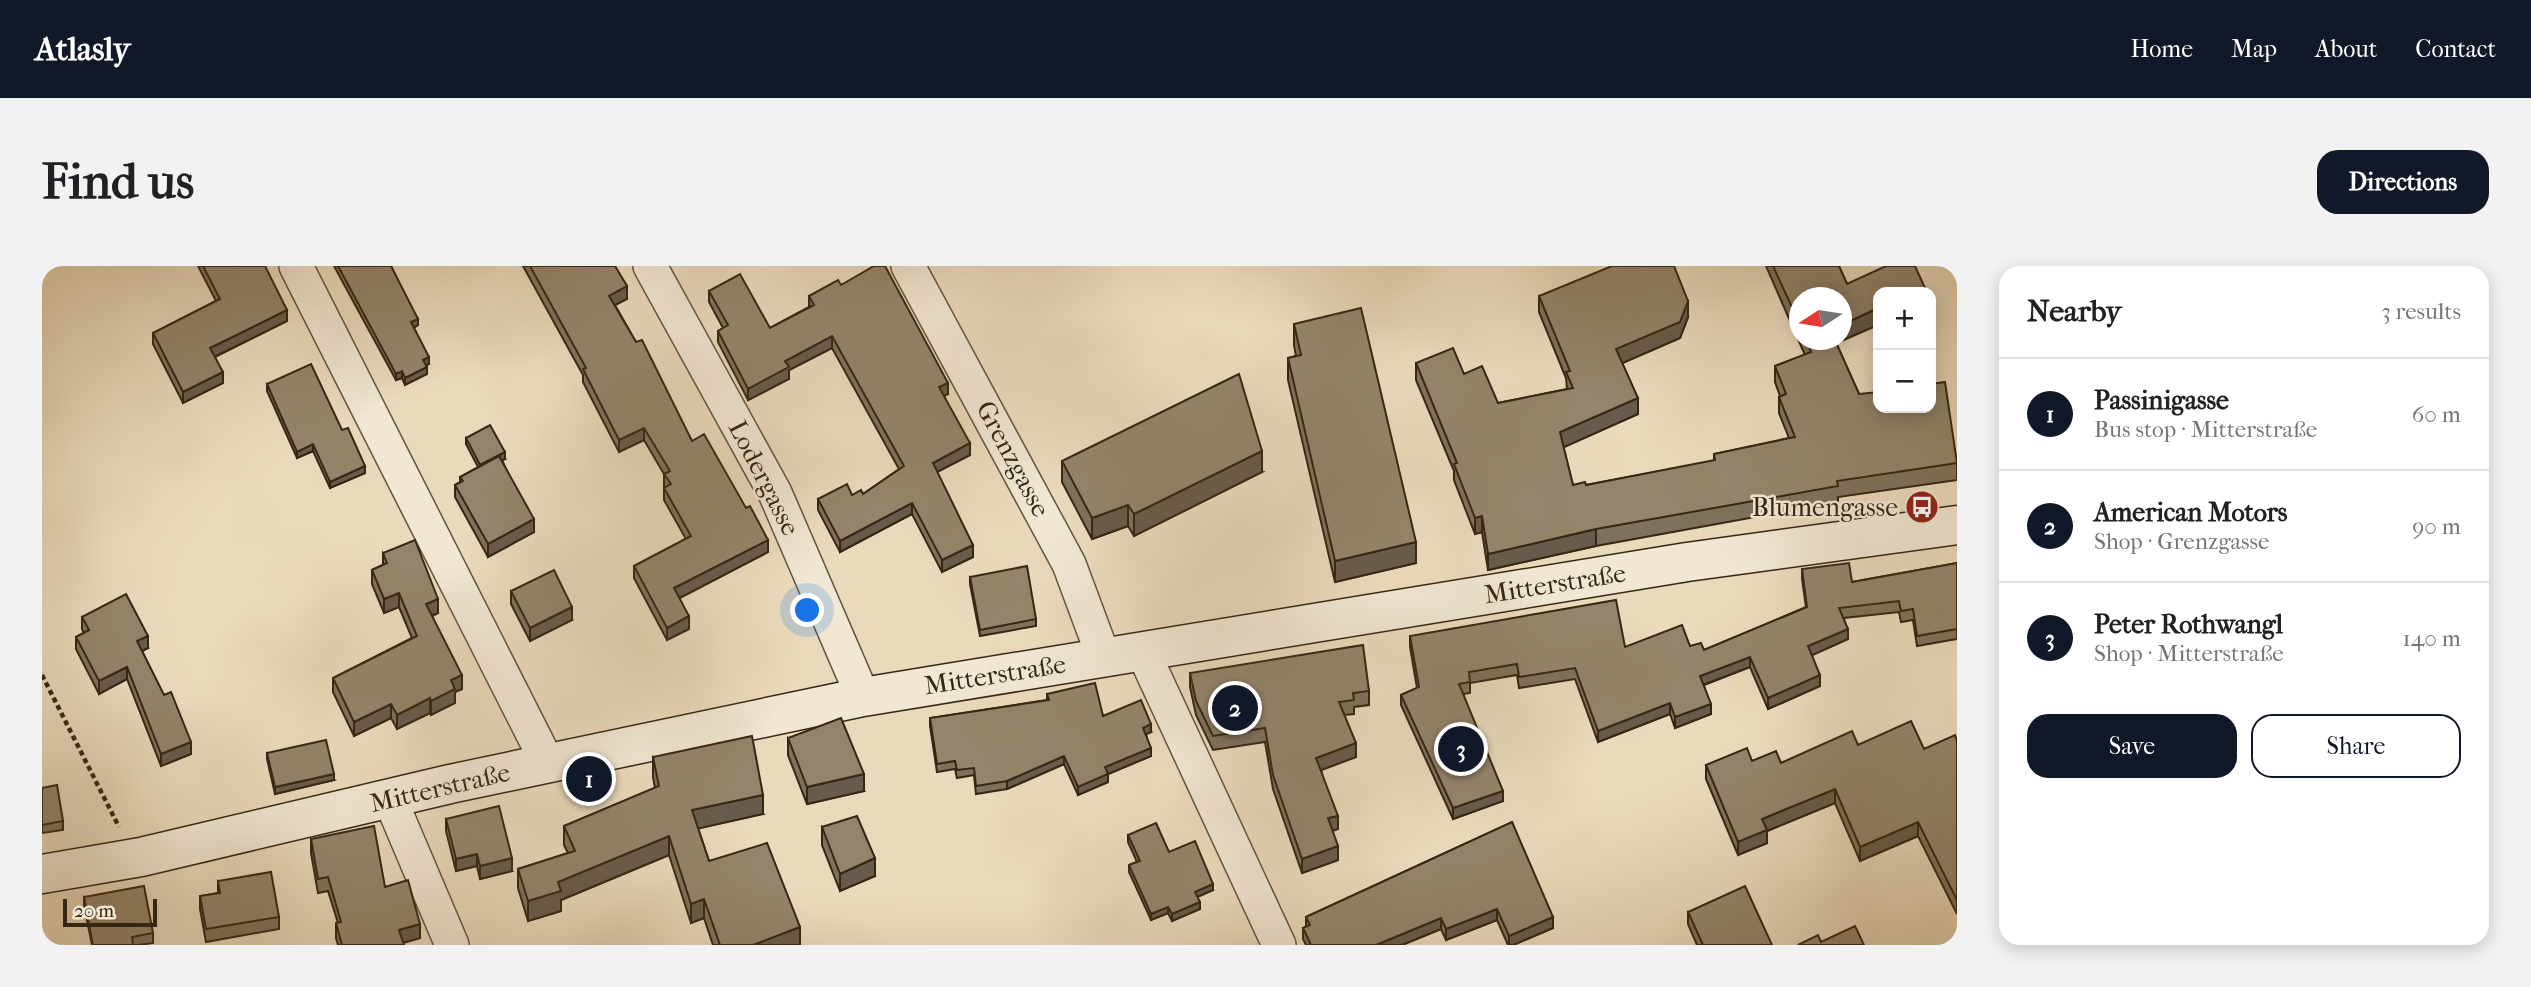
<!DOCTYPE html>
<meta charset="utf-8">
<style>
body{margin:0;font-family:"IM FELL French Canon",serif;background:#f2f2f2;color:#202124}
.controls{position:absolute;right:21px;top:21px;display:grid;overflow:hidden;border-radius:14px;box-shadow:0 4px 18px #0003}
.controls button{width:63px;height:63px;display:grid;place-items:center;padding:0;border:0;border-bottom:2px solid #e0e0e0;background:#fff;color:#202124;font:35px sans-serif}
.compass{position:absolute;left:1747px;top:21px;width:63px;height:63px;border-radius:50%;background:#fff;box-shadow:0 4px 18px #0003;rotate:258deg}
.scale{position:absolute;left:21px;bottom:18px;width:94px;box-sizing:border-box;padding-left:7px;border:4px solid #352714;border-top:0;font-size:19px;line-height:24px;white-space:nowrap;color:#352714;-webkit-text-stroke:5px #f1e7d3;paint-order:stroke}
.you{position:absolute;left:766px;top:345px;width:24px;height:24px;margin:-18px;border:5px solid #fff;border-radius:50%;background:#1a73e8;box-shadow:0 0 0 10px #1a73e833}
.badge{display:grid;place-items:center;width:46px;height:46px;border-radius:50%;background:#111827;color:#fff;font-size:23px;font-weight:700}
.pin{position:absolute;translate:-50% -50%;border:4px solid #fff;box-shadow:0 2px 7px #0006}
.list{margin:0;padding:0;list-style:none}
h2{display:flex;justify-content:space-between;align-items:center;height:91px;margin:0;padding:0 28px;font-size:30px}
h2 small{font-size:23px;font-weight:400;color:#757577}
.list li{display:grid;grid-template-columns:46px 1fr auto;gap:21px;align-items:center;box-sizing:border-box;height:112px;padding:0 28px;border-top:2px solid #e0e0e0}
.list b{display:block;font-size:26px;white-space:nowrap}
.list p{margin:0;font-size:23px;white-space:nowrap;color:#757577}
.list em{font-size:23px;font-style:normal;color:#757577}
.actions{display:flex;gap:14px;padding:21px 28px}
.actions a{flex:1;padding:16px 0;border:2px solid #111827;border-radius:21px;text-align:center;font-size:24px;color:#111827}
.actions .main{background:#111827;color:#fff}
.map{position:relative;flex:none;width:1915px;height:679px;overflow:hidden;border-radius:21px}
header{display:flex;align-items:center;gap:42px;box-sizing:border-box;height:98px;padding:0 35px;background:#111827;color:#fff}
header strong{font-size:33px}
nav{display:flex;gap:38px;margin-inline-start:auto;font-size:24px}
.intro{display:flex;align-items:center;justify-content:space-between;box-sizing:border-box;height:168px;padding:0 42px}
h1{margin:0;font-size:49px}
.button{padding:18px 32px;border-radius:21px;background:#111827;color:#fff;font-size:24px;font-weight:700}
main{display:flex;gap:42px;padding:0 42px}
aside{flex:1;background:#fff;border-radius:21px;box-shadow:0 4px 18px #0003}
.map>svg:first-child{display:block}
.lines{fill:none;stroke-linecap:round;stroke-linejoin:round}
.street-casing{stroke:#62543e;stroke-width:36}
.secondary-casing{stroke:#352714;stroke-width:41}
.path{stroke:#352714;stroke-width:4.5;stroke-dasharray:5 3.5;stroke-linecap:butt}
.street{stroke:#f1e7d3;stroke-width:33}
.secondary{stroke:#f1e7d3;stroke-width:38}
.wall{fill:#7e725c;stroke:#352714;stroke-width:2;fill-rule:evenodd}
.shaded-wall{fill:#675c4b;stroke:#352714;stroke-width:2}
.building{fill:#93846b;stroke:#352714;stroke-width:2}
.labels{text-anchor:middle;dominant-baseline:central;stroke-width:5;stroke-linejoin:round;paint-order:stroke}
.street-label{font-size:26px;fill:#352714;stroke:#f1e7d3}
.poi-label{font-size:26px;fill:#352714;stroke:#f1e7d3;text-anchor:end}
</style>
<header>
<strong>Atlasly</strong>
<nav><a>Home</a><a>Map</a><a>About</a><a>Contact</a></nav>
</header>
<div class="intro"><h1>Find us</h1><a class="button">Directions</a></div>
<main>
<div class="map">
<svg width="1915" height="679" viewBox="0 0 1915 679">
<rect width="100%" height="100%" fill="#eadabc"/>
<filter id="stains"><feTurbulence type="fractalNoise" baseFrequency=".00286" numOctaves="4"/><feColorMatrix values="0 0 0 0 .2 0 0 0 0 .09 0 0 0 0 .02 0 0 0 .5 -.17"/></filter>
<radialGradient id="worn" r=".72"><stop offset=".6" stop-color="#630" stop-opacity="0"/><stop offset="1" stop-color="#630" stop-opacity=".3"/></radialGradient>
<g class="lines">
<defs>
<path id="street" d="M254,0L506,498
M608,0L733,227L821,431
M866,0L1027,298L1062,392
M1101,386L1237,679
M348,533L410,679"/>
<path id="secondary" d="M0,608L99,591L408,518L821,431L1645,296L1915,259"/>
</defs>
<use href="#street" class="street-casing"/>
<use href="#secondary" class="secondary-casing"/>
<path class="path" d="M0,409L77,561"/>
<use href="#street" class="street"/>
<use href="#secondary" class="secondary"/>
</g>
<path class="wall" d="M156,0H223L245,55L173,91L181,117L141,137L111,78V67L174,35Z
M292,0H349L376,59L372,62L387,98L384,99L385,108L363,119L360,112L354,114Z
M481,0H573L585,33L573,39L650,175L726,286L637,332L647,363L625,374L592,312V300L644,273L622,234V208L602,174L577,186L541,116V109Z
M1724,0H1797L1805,18L1883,26L1794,77L1817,128L1915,195V214L1796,231V236L1554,280L1446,304L1440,266L1433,268L1412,214V205L1374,114V97L1422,108L1456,137L1525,123L1524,112L1497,46V30L1646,51L1638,72L1580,97L1596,148L1521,181L1531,219H1544L1672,195V188L1747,172L1737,147V131L1738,130L1733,116V100L1763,89ZM1758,32L1800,74H1758Z
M799,19L906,128L902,130L928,189L895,206L931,291L900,306L870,248L798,286L776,244V233L821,228L857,203L790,82L747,104V113L706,134L676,76V65L681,62L667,36V25L728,62L767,41V30Z
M1252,58L1374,297L1293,316L1246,114V92L1254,90L1252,79Z
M225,118L300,164L323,207L288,222L271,185L255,192L225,125Z
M424,172L463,193L460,194L492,266L446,291L413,231V219L418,216V211L436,201L424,178Z
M1020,195L1220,206L1092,270L1086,260L1050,273L1020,216Z
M341,287L396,347L390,350L420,423L413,426V437L389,449L388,447L355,463L349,452L312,470L291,426V412L370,372L357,341L342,347L330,318V304L341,299Z
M1915,297V373L1875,380L1871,354L1859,356L1857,346L1802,352L1806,373L1770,389L1778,420L1726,443L1708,401L1662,419L1669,448L1633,462L1628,448L1556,476L1533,413L1477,422L1475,409L1428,417V427L1421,428L1461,535L1411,553L1359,439V429L1375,422L1368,381V370L1583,381L1648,380L1662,384L1764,341L1760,313V303L1810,316Z
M928,311L994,353V360L938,370L928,318Z
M469,325L530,354L488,375L469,338Z
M40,351L106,382L100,385L149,488L119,500L85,413L57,428L34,383V371L42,367L40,363Z
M1148,407L1327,425V439L1312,441V448L1302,449L1314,491L1279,504L1296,563L1290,565L1296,594L1260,607L1231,523L1223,476L1171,484L1154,449L1148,421Z
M1005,428L1061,450L1109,466L1104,468L1109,490L1066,508V516L1036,529L1022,498L965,523L934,528L932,509L915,512L913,503L895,506L888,460V452L1005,434Z
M746,472L822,525L765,538L746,489Z
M1915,475V648L1876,570L1818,595L1793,537L1725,565V577L1696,589L1664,513V499L1710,495L1739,497L1816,479L1882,483Z
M225,487L292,514L233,528L225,493Z
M611,491L721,548L656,562L667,595L758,679H671L662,652L649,657L627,589L519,634V645L486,655L476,622V603L526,587L522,579V560L613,522L611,511Z
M0,522L21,555V564L0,567Z
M404,553L470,605L438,613L435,600L414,605L404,565Z
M1470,556L1511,662L1471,679H1466L1455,654L1404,674L1399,663L1360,679H1264L1261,673V662L1264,661V651Z
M780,561L833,610L798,625L780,579Z
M1086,569L1127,586L1171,624L1155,631L1158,643L1130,655L1126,647L1109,654L1087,606V599L1095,596L1086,576Z
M269,573L343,621L378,672L361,677L362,679H296L294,672V657H296L286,625L276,627L269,587Z
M176,615L237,651V663L164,676L158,643V630L176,627Z
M42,631L111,667V677L97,679H50L42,640Z
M1646,646L1730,679H1655L1646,658Z"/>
<path class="shaded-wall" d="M0,0H11L0,6Z
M585,20V33L567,42V30Z
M1883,22V26H1873Z
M1646,35V51L1638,72L1574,100V83Z
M1836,42V59L1788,80V74H1800V59Z
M245,44V55L168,93V82Z
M376,53V59L369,63V56Z
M790,70V82L747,104V113L706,134V123L743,95Z
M387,91V98L381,101V94Z
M385,101V108L363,119V112Z
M360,105V112L354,114V108Z
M181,106V117L141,137V126Z
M906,117V128L897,132V121Z
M1596,132V148L1518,183V166Z
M602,162V174L577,186V174Z
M928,177V189L891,208V197Z
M271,178V185L255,192V186Z
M1220,185V206L1092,270V248Z
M463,186V193L438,206V199Z
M323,200V207L288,222V216Z
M870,237V248L798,286V275Z
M1086,239V260L1050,273V252Z
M1440,250V266L1433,268V252Z
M492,253V266L446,291V278Z
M1554,263V280L1446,304V288Z
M726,274V286L632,335V322Z
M1374,276V297L1293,316V295Z
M931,279V291L900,306V294Z
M357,327V341L342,347V333Z
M396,333V347L384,352V338Z
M530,341V354L488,375V362Z
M647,350V363L625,374V362Z
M1806,363V373L1766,391V380Z
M106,370V382L95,388V375Z
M1708,391V401L1658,420V410Z
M85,401V413L57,428V415Z
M420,409V423L413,426V437L389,449V435L409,414Z
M1778,409V420L1726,443V432Z
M388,432V447L355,463V449Z
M1628,437V448L1556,476V465Z
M349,438V452L312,470V456Z
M1669,438V448L1633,462V451Z
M1109,458V466L1101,470V462Z
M149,476V488L119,500V488Z
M1314,477V491L1274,506V492Z
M1109,482V490L1066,508V516L1036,529V521L1063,501Z
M1022,490V498L965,523V515Z
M292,508V514L233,528V521Z
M822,508V525L765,538V521Z
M1793,523V537L1725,565V577L1696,589V576L1720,553Z
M1461,525V535L1411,553V542Z
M721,529V548L650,564V544Z
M1296,550V563L1286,566V552Z
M1876,556V570L1818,595V581Z
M627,570V589L519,634V645L486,655V635L516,616Z
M1296,580V594L1260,607V593Z
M435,588V600L414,605V593Z
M470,592V605L438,613V600Z
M833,592V610L798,625V608Z
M1171,618V624L1153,632V626Z
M662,633V652L649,657V638Z
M1158,636V643L1130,655V648Z
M1126,641V647L1109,654V648Z
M1455,643V654L1404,674V663Z
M1511,651V662L1471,679H1467V670Z
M1399,652V663L1360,679H1334Z
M378,658V672L357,678V664Z
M758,661V679H711Z"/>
<path class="building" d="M161,0H223L245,44L168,82L181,106L141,126L111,67L178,33Z
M296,0H349L376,53L369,56L387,91L381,94L385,101L363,112L360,105L354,108Z
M488,0H573L585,20L567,30L594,76L600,74L650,175L662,168L704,242L708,240L726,274L632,322L647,350L625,362L592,300L649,270L622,222L629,218L622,208L628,205L602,162L577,174L541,103L544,102Z
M832,0H843L906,117L897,121L928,177L891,197L931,279L900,294L870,237L798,275L776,233L805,218L810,229L819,224L821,228L862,200L790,70L743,95L747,101L706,123L676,65L686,59L667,25L698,8L728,62L772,39L767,30L796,14L799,19Z
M1570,0H1632L1646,35L1638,56L1574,83L1596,132L1518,166L1531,219L1543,216L1544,219L1673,194L1672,188L1753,171L1737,131L1744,128L1733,100L1769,86L1764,74H1793L1817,128L1836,126V142H1889V118L1903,116L1915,197L1795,215L1796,220L1554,263L1446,288L1440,250L1433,252L1412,198L1415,197L1374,97L1411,82L1422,108L1440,100L1456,137L1531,122L1524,106L1528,105L1497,30Z
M1731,0H1797L1805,18L1844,0H1873L1883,22L1873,26H1836V42L1800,59V32H1758V59Z
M1319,42L1374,276L1293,295L1246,92L1259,89L1252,58Z
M269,98L300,164L306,162L323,200L288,216L271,178L255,186L225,118Z
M1197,108L1220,185L1092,248L1086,239L1050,252L1020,195Z
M448,159L463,186L438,199L424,172Z
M457,190L492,253L446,278L413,219L421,215L418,211Z
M373,274L396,333L384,338L420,409L409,414L413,423L389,435L388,432L355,449L349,438L312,456L291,412L375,370L357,327L342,333L330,304L345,297L341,287Z
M1807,297L1810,316L1915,297V363L1875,370L1871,343L1859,345L1857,335L1797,342L1806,363L1766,380L1778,409L1726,432L1708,391L1658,410L1669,438L1633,451L1628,437L1556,465L1533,402L1477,411L1475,398L1427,406L1428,416L1417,418L1461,525L1411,542L1359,429L1377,421L1368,370L1574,334L1583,381L1640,359L1648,380L1659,377L1662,384L1765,341L1760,303Z
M985,300L994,353L938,364L928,311Z
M512,304L530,341L488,362L469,325Z
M84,328L106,370L95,375L122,429L129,426L149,476L119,488L85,401L57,415L34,371L47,364L40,351Z
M1321,379L1327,425L1311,427L1312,434L1297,436L1314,477L1274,492L1296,550L1286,552L1296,580L1260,593L1231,509L1223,462L1171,470L1154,435L1148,407Z
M1053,417L1061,450L1099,434L1109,458L1101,462L1109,482L1063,501L1066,508L1036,521L1022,490L965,515L934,520L932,502L915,504L913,495L895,498L888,452L1007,434L1005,428Z
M799,452L822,508L765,521L746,472Z
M1869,455L1882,483L1913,469L1915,475V634L1876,556L1818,581L1793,523L1720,553L1725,564L1696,576L1664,499L1705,482L1710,495L1734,485L1739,497L1810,465L1816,479Z
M710,470L721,529L650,544L667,595L725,577L758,661L711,679H678L662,633L649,638L627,570L516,616L519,625L486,635L476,603L533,585L522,560L617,520L611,491Z
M284,474L292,508L233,521L225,487Z
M15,519L21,555L0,559V522Z
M457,540L470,592L438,600L435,588L414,593L404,553Z
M815,550L833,592L798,608L780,561Z
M1470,556L1511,651L1467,670L1455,643L1404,663L1399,652L1334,679H1269L1261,662L1268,659L1264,651Z
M1114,557L1127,586L1153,575L1171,618L1153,626L1158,636L1130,648L1126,641L1109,648L1087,599L1098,595L1086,569Z
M332,560L343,621L366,614L378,658L357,664L362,679H300L294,657L299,656L286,611L276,613L269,573Z
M229,606L237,651L164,663L158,630L178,627L176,615Z
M102,620L111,667L90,671L91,679H51L42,631Z
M1703,620L1730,679H1661L1646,646Z
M1813,660L1822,679H1756L1776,669L1779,676Z"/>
<defs>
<symbol id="bus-disc" viewBox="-11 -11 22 22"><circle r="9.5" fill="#8f2418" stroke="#f1e7d3"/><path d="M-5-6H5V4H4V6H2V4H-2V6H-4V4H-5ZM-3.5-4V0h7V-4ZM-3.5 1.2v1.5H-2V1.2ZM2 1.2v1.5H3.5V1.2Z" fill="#fff"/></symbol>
</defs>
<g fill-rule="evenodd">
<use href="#bus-disc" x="1861" y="222" width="38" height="38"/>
</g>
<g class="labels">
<g class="street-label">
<text transform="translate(971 193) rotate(62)">Grenzgasse</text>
<text transform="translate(722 212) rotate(63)">Lodergasse</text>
<text transform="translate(1513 318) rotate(-9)">Mitterstraße</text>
<text transform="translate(953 409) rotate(-9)">Mitterstraße</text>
<text transform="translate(398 522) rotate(-13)">Mitterstraße</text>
</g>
<g class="poi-label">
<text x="1856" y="241">Blumengasse</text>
</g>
</g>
<rect width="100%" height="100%" filter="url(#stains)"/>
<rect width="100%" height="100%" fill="url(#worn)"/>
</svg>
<div class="controls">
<button>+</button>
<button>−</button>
</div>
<svg class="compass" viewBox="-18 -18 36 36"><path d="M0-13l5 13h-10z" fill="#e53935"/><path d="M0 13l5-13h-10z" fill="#757577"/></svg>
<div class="scale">20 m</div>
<div class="you"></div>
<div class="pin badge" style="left:547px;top:513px">1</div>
<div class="pin badge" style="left:1193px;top:442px">2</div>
<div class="pin badge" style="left:1419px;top:483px">3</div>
</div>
<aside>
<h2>Nearby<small>3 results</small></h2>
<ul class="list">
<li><span class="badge">1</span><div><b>Passinigasse</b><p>Bus stop · Mitterstraße</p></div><em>60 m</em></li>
<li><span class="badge">2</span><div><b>American Motors</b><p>Shop · Grenzgasse</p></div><em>90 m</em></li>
<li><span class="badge">3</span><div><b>Peter Rothwangl</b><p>Shop · Mitterstraße</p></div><em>140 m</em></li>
</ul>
<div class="actions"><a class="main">Save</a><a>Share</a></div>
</aside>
</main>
